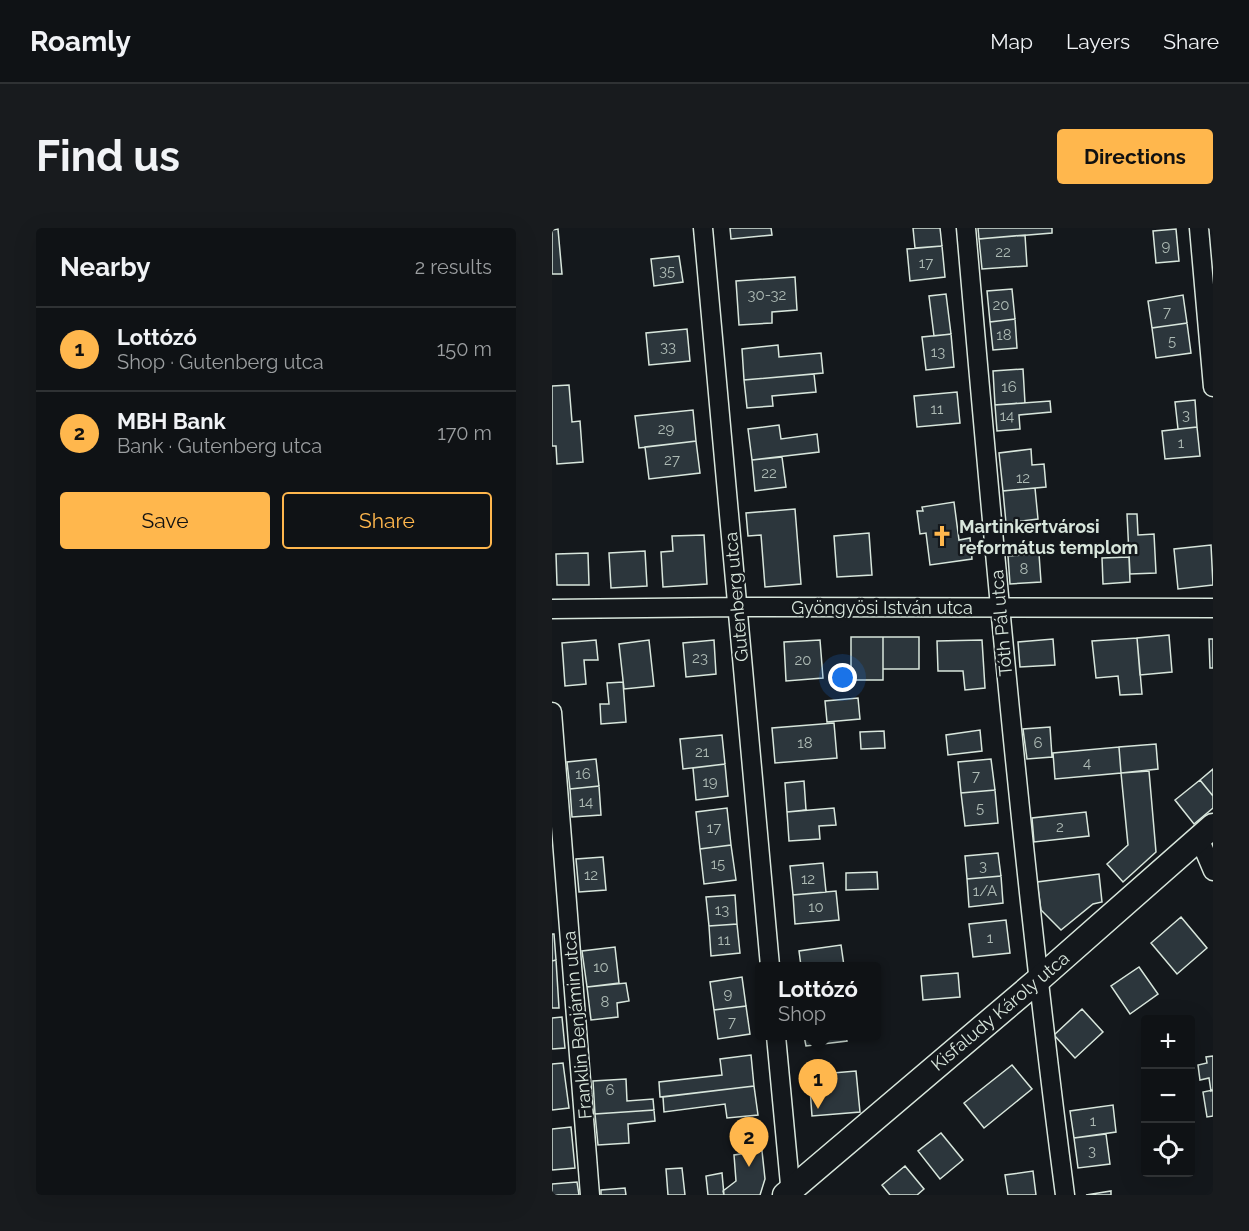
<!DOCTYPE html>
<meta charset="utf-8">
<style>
body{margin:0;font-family:Raleway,sans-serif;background:#181b1e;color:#f1f3f6}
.controls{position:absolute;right:18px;bottom:18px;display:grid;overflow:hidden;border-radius:6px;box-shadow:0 6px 24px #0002}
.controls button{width:54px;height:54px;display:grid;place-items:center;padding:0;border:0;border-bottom:2px solid #2f3234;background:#0f1215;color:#f1f3f6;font:30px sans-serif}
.you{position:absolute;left:291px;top:450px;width:21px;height:21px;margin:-15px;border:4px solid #fff;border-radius:50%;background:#1a73e8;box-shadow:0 0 0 9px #1a73e833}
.badge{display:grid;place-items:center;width:39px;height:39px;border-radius:50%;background:#ffb74d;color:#111;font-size:20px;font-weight:700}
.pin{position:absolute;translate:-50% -50px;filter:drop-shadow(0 2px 3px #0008)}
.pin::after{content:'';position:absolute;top:32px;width:21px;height:18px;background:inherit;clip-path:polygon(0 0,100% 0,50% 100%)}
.popup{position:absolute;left:203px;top:734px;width:126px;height:78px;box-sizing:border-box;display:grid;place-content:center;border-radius:6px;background:#0f1215;filter:drop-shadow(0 2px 4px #0005);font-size:20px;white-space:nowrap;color:#9b9ea0}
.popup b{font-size:22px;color:#f1f3f6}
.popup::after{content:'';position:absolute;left:50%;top:100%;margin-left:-12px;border:12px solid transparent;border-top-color:#0f1215}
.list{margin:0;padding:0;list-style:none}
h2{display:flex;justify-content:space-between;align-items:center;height:78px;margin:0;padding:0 24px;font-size:26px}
h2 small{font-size:20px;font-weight:400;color:#9b9ea0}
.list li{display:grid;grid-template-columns:39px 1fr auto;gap:18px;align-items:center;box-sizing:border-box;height:84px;padding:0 24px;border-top:2px solid #2f3234}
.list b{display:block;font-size:22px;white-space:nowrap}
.list p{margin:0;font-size:20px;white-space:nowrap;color:#9b9ea0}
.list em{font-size:20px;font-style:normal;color:#9b9ea0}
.actions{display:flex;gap:12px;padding:18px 24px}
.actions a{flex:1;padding:14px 0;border:2px solid #ffb74d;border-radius:6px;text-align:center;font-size:21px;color:#ffb74d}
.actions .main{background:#ffb74d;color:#111}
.icon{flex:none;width:33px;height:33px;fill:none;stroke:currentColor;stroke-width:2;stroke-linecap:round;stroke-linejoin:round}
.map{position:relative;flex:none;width:661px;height:967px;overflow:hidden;border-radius:6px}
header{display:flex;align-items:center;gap:36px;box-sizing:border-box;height:84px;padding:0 30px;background:#0f1215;border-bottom:2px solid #2f3234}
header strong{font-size:28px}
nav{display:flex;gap:33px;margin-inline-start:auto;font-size:21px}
.intro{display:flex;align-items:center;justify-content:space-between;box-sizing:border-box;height:144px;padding:0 36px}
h1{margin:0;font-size:42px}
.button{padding:15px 27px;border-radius:6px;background:#ffb74d;color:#111;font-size:21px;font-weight:700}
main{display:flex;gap:36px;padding:0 36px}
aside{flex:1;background:#0f1215;border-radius:6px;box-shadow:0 6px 24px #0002}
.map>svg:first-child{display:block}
.building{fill:#2c363c;stroke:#d8e6dc;stroke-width:1.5}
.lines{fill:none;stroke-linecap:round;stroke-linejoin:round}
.minor-casing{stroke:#d8e6dc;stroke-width:21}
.secondary-casing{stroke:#d8e6dc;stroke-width:27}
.minor{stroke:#14181c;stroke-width:18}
.secondary{stroke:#14181c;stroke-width:24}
.labels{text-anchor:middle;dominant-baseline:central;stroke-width:4.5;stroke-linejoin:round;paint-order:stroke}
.number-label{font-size:15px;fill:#adbab4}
.poi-label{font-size:18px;font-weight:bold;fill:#d8e6dc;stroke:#14181c;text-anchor:start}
.street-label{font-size:18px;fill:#d8e6dc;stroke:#14181c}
</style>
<header>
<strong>Roamly</strong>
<nav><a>Map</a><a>Layers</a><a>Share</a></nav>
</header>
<div class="intro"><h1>Find us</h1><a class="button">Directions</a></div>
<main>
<aside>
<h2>Nearby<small>2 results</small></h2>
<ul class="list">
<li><span class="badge">1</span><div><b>Lottózó</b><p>Shop · Gutenberg utca</p></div><em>150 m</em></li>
<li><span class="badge">2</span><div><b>MBH Bank</b><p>Bank · Gutenberg utca</p></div><em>170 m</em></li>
</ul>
<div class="actions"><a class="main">Save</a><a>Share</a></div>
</aside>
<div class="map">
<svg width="661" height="967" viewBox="0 0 661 967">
<rect width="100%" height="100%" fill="#14181c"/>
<path class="building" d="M178,0H219L220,7L179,11Z
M361,0H388L390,18L363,20Z
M426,0H500V5L427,11Z
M6,1L10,46H0V2Z
M624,1L627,33L604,35L601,3Z
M473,7L475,38L430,41L427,11Z
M390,18L393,49L358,53L355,21Z
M127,28L131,54L102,58L99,31Z
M243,49L245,82L220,84V95L187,97L184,53Z
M460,61L463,91L438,94L435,63Z
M394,66L399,106L382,108L377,68Z
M631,67L635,95L600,100L596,73Z
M463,91L465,120L441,122L438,94Z
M635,95L639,125L604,130L600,100Z
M135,101L138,133L97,137L94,105Z
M399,106L402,139L374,142L370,109Z
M226,117L227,129L269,125L271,145L192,152L190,121Z
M471,141L473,175L443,177L441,143Z
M262,146L264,164L220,168L221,178L195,180L192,152Z
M17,157L20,194L28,193L31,234L5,236L4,218H0V158Z
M405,164L408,195L365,199L362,168Z
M643,172L645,199L626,201L623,174Z
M498,173L499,184L467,187L468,201L445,203L443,177Z
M141,182L144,213L87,220L83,188Z
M227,197L229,211L265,206L267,224L200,232L196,201Z
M645,199L648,228L613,231L610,203Z
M144,213L148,245L97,251L93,219Z
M479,221L480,237L492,236L494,259L451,263L447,225Z
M230,229L234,259L203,263L200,232Z
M483,260L486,291L454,295L451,263Z
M402,274L407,312L418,310L420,331L378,337L374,305L368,306L365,283H371L370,279Z
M243,281L249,356L213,359L209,307L196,308L194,285Z
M575,286H585L586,307L602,306L604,345L578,346Z
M317,305L320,347L285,349L282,308Z
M152,307L155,356L111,359L109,324L121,323L120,308Z
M659,317L661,357L626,361L622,321Z
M93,323L95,358L59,360L57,325Z
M36,325L37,357H5L4,326Z
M487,326L489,354L458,356L456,328Z
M577,329L578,354L551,356L550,330Z
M617,407L620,444L588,447L585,410Z
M299,409H331V452H299Z
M331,409H367V441H331Z
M585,410L590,466L568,467L566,448L544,450L540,413Z
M501,411L503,437L468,439L466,414Z
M657,411H661V440H658Z
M44,412L46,432H32L34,456L13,458L10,415Z
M97,412L102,458L72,461L67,416Z
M162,412L164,446L134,449L131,415Z
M268,412L271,450L234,453L232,414Z
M430,412L433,460L413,462L411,443H386L385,413Z
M71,454L74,494L49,496L48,476H57L55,455Z
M306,470L308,491L275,494L273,473Z
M282,495L285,530L223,535L220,500Z
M498,499L500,529L475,531L471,501Z
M428,502L430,523L396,527L394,507Z
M332,503L333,520L309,521L308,504Z
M170,507L173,536L131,541L128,511Z
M604,516L606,541L569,545L567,519Z
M567,519L569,545L503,551L501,525Z
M44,531L47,558L18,561L15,534Z
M439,531L443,562L409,565L406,534Z
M173,536L176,568L144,572L141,540Z
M661,541V568L648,552Z
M597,543L604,624L571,654L555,636L576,617L569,545Z
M648,552L661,568V580L642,596L623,572Z
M252,553L254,582L235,584L233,555Z
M47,558L49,587L20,589L18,561Z
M443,562L446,595L413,598L409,565Z
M175,580L179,617L148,621L144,584Z
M282,580L284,597L267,598L268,611L237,613L235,584Z
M534,584L537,608L482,614L480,590Z
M179,617L184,652L152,656L148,621Z
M446,625L449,648L415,651L413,628Z
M51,629L54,662L27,664L24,631Z
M271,635L274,664L241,667L238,638Z
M325,644L326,661L294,662V645Z
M547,646L550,674L541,676L509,702L489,682L485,654Z
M449,648L451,675L417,679L415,651Z
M284,663L287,692L243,696L241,667Z
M183,667L185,696L157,698L154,669Z
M629,689L655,720L625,746L599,715Z
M454,692L458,725L421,729L417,696Z
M185,696L188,725L159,728L157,698Z
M0,706H2L4,732L0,733Z
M289,717L292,738H249L247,723Z
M63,719L67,755L35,759L30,723Z
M4,732L7,780H0V733Z
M587,739L606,766L578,786L559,758Z
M406,745L408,769L371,772L369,748Z
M190,749L194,778L162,782L158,754Z
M74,755L77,773L65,775L66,789L39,792L35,759Z
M194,778L198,806L166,811L162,782Z
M530,781L551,804L523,830L502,807Z
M10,789L13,820L0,821V790Z
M252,808H294L295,813L254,818Z
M199,827L202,858L108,869L107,854L170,847L168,831Z
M661,828V862L659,863L657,850L648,852L646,837L655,835L654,829Z
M11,835L17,880L0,882V836Z
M460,837L480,861L432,900L412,875Z
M304,843L308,884L260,888L257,847Z
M74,851L75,873L101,871L102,882L43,886L41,853Z
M202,858L206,887L175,890L173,876L112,884L111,869Z
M661,862V888L655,889L651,864Z
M561,877L564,904L522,910L518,883Z
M102,882L103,893L76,896L77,915L46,917L43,886Z
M19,899L23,940L0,942V901Z
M389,905L411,932L388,951L366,923Z
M554,906L558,936L526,940L522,910Z
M210,923L213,951L208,967H172L171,963L184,953L182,927Z
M353,938L372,961L365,967H338L330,957Z
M130,940L133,967H116L114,941Z
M481,943L484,967H456L453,947Z
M170,945L172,967H156L154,948Z
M25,954L27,967H0V956Z
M73,960L74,967H49V962Z
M559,963V967H534Z"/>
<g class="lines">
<defs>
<path id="minor" d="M151,0L218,738
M414,0C442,323 471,646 513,967
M647,0L661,159
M0,381L185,379L661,380
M0,484L38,967
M647,610L661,643
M224,808L239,967"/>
<path id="secondary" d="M233,967L485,753L661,598"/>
</defs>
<use href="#minor" class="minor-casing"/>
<use href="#secondary" class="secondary-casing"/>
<use href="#minor" class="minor"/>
<use href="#secondary" class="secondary"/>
</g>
<defs>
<symbol id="church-bare" viewBox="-9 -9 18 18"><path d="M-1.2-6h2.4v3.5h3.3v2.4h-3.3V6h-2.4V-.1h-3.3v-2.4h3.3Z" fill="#ffb74d" stroke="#14181c" stroke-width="2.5" paint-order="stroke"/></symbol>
</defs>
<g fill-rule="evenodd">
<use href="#church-bare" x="375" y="293" width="30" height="30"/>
</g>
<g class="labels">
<g class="number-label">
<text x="614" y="18">9</text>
<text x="451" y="24">22</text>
<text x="374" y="35">17</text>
<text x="115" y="43">35</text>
<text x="215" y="67">30-32</text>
<text x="449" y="77">20</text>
<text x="615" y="84">7</text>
<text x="452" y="107">18</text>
<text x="620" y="113">5</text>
<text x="116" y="119">33</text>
<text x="386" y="124">13</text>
<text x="457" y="159">16</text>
<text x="385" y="181">11</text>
<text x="634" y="187">3</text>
<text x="455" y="188">14</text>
<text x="114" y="201">29</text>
<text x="629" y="215">1</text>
<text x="120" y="232">27</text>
<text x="217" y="245">22</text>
<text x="471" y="250">12</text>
<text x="472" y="341">8</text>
<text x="148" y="430">23</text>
<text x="251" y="432">20</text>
<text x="253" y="515">18</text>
<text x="486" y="515">6</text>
<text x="150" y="524">21</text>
<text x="535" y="535">4</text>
<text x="31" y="546">16</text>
<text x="424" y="548">7</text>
<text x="158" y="554">19</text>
<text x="34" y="574">14</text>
<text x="428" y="580">5</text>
<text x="508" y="599">2</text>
<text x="162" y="600">17</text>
<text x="166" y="636">15</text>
<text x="431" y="638">3</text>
<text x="39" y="647">12</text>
<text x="256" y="651">12</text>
<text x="433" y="663">1/A</text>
<text x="264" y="679">10</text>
<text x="170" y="682">13</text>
<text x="438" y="710">1</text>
<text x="172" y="712">11</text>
<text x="49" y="739">10</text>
<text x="176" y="766">9</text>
<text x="53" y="774">8</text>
<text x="180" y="794">7</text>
<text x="58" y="862">6</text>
<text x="541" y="893">1</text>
<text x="540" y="923">3</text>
</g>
<g class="poi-label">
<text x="407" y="298">Martinkertvárosi<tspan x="407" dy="21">református templom</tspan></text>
</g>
<g class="street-label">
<text transform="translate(184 369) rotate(-95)">Gutenberg utca</text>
<text x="330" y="379">Gyöngyösi István utca</text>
<text transform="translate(449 395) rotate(-95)">Tóth Pál utca</text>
<text transform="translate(448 783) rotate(-40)">Kisfaludy Károly utca</text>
<text transform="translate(25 797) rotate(-95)">Franklin Benjámin utca</text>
</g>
</g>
</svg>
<div class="controls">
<button>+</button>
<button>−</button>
<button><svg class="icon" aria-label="locate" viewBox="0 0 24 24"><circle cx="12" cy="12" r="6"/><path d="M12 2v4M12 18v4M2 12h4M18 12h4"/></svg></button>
</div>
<div class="you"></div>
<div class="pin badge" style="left:266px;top:881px">1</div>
<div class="popup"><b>Lottózó</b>Shop</div>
<div class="pin badge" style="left:197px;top:939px">2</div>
</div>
</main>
